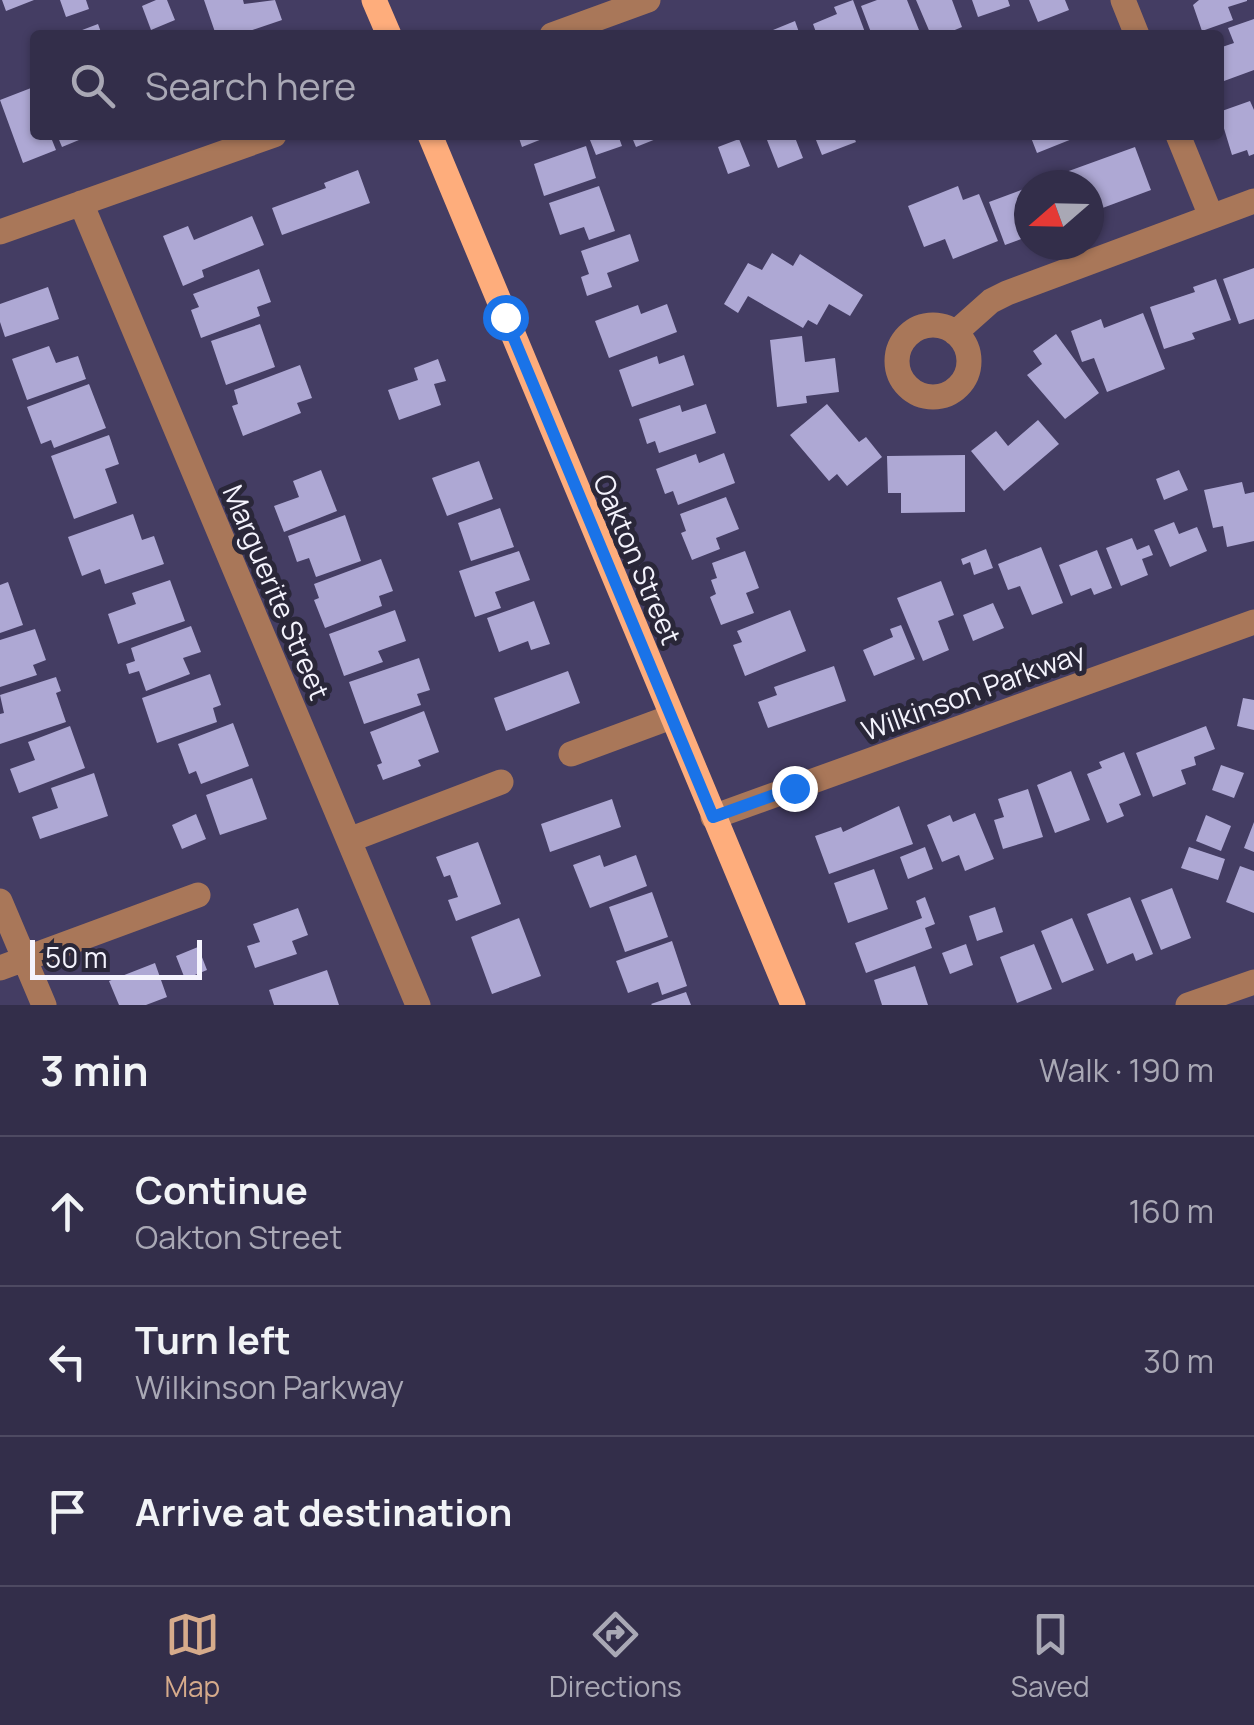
<!DOCTYPE html>
<meta charset="utf-8">
<style>
body{margin:0;font-family:Manrope,sans-serif;background:#3b3651;color:#f1f3f6}
.compass{position:absolute;left:1014px;top:170px;width:90px;height:90px;border-radius:50%;background:#332e4a;box-shadow:0 2px 8px #0004;rotate:250deg}
.scale{position:absolute;left:30px;bottom:25px;width:172px;box-sizing:border-box;padding-left:10px;border:5px solid #f4f3fd;border-top:0;font-size:28px;line-height:35px;white-space:nowrap;color:#f4f3fd;-webkit-text-stroke:8px #2a2739;paint-order:stroke}
.stop{position:absolute;width:30px;height:30px;margin:-22px;border:8px solid #1a73e8;border-radius:50%;background:#fff}
.stop.end{background:#1a73e8;border-color:#fff;box-shadow:0 2px 10px #0008}
.list{margin:0;padding:0;list-style:none}
h2{display:flex;justify-content:space-between;align-items:center;height:130px;margin:0;padding:0 40px;font-size:42px}
h2 small{font-size:32px;font-weight:400;color:#a9a8b5}
.list li{display:grid;grid-template-columns:65px 1fr auto;gap:30px;align-items:center;box-sizing:border-box;height:150px;padding:0 40px;border-top:2px solid #4e4a62}
.list b{display:block;font-size:38px;white-space:nowrap}
.list p{margin:0;font-size:32px;white-space:nowrap;color:#a9a8b5}
.list em{font-size:32px;font-style:normal;color:#a9a8b5}
.icon{flex:none;width:55px;height:55px;fill:none;stroke:currentColor;stroke-width:2;stroke-linecap:round;stroke-linejoin:round}
.map{position:relative;flex:none;width:1254px;height:1005px;overflow:hidden}
.search{position:absolute;background:#332e4a;box-shadow:0 2px 8px #0004;left:30px;right:30px;top:30px;height:110px;display:flex;align-items:center;gap:25px;box-sizing:border-box;padding:0 35px;border-radius:10px;color:#a9a8b5;font-size:38px}
.sheet{height:580px;background:#332e4a}
nav{display:flex;justify-content:space-around;align-items:center;box-sizing:border-box;height:140px;border-top:2px solid #4e4a62;background:#332e4a;font-size:28px;color:#a9a8b5}
nav a{display:grid;justify-items:center;gap:5px}
nav .on{color:#d6ab8b}
.map>svg:first-child{display:block}
.building{fill:#aea8d4}
.lines{fill:none;stroke-linecap:round;stroke-linejoin:round}
.minor{stroke:#a97759;stroke-width:25}
.major{stroke:#fead7c;stroke-width:25}
.route{stroke:#1a73e8;stroke-width:12}
.labels{text-anchor:middle;dominant-baseline:central;stroke-width:10;stroke-linejoin:round;paint-order:stroke}
.street-label{font-size:28px;fill:#f4f3fd;stroke:#2a2739}
</style>
<div class="map">
<svg width="1254" height="1005" viewBox="0 0 1254 1005">
<rect width="100%" height="100%" fill="#443d63"/>
<path class="building" d="M2,0H34L6,11Z
M60,0H86L89,9L66,17Z
M156,0H167L175,20L151,30L142,6Z
M204,0H243L244,4L275,0L282,20L238,35H216Z
M853,0L866,35H817L813,24L837,14L834,7Z
M877,0H907L921,35H872L861,6Z
M916,0H952L962,27L943,35H931Z
M972,0H1008L1010,6L978,17Z
M1029,0H1065L1069,10L1038,22Z
M1199,0H1247V1L1228,7L1233,20L1202,31L1193,5Z
M1254,19V70L1224,81L1219,66V48L1234,43L1228,28Z
M795,21L800,35H775L773,30Z
M98,24L102,35H69Z
M31,88L35,98V135H50L56,150L23,163L0,100Z
M1250,101L1254,110V154L1249,156L1247,150L1232,155L1219,112Z
M57,135H91L62,147Z
M518,135H552L522,147Z
M588,135H618L622,146L596,155Z
M631,135H666L636,147Z
M781,135H794L803,158L778,168L767,140Z
M814,135H853L856,142L822,155Z
M1030,135H1082L1037,153Z
M739,139L750,166L728,174L718,147Z
M586,146L596,178L544,196L534,164Z
M1135,147L1151,190L1089,213V185H1071L1066,172Z
M358,170L370,203L282,235L272,208L326,188L324,183Z
M1059,175L1063,185H1034Z
M599,186L615,231L589,240L584,227L560,235L549,203Z
M958,186L963,200L979,194L998,241L953,259L945,239L924,247L908,206Z
M1029,187V236L1005,245L989,202Z
M252,216L264,245L202,270L204,277L183,286L163,236L188,226L194,240Z
M630,234L639,261L607,273L612,287L587,296L581,277L589,274L581,251Z
M772,253L793,266L800,254L863,295L850,316L829,304L817,325L808,320L803,328L748,296L738,313L724,304L748,263L762,270Z
M1254,268V319L1239,324L1223,279Z
M259,269L271,302L257,307L260,316L201,338L191,310L199,307L193,294Z
M1216,279L1231,320L1192,333L1195,339L1164,349L1150,307L1195,292L1193,287Z
M48,287L59,319L5,337L0,322V304Z
M667,304L677,332L609,358L595,321L638,305L641,314Z
M1143,313L1165,369L1107,392L1094,358L1082,362L1071,331L1101,319L1104,328Z
M260,324L275,367L226,385L211,341Z
M1056,334L1099,393L1065,419L1027,375L1042,364L1033,351Z
M802,336L805,362L835,358L839,392L806,396L807,403L777,407L770,340Z
M49,346L56,363L78,356L86,379L27,400L12,359Z
M684,355L694,385L632,407L619,370L657,356L659,364Z
M438,359L446,381L434,384L441,405L399,420L388,390L418,380L414,368Z
M300,365L312,398L297,403L301,413L243,436L232,406L238,404L234,390Z
M89,384L106,428L54,448L51,440L41,444L27,407Z
M706,404L716,433L659,453L655,441L647,444L639,419L680,405L682,412Z
M827,404L859,442L866,437L882,457L847,486L837,474L829,481L790,435Z
M1038,420L1059,444L1004,491L971,451L996,431L1008,446Z
M109,435L119,464L105,469L117,503L74,519L51,456Z
M724,453L735,483L678,505L673,491L665,494L656,469L696,454L699,463Z
M965,455V512L901,513V493H888L887,456Z
M479,461L493,499L447,516L432,478Z
M321,470L337,511L284,532L274,506L299,497L293,481Z
M1179,470L1188,490L1164,500L1156,479Z
M1242,482L1245,494L1254,492V541L1227,547L1223,526L1213,528L1204,490Z
M726,497L739,529L716,538L720,549L692,560L681,533L686,531L680,514Z
M500,508L514,547L471,561L458,523Z
M133,514L142,540L154,536L164,564L105,584L100,569L82,576L68,537Z
M345,515L361,561L316,577L309,558L297,562L288,536Z
M1174,522L1179,534L1197,527L1207,551L1170,567L1154,530Z
M1132,538L1137,550L1149,545L1153,555L1142,559L1148,575L1121,586L1106,548Z
M1041,547L1063,603L1032,615L1020,586L1008,590L998,564Z
M986,549L993,568L974,575L970,562L963,565L961,559Z
M1097,550L1112,588L1094,595L1091,588L1071,596L1059,565Z
M519,551L530,580L495,592L501,608L475,617L459,571Z
M745,551L759,588L746,593L754,613L721,625L710,597L716,594L711,580L717,578L712,563Z
M381,559L393,591L379,596L382,606L325,628L314,600L319,598L314,584Z
M170,580L185,621L118,644L108,614L136,604L132,593Z
M941,581L954,615L938,621L949,650L923,661L897,598Z
M8,582L23,625L0,633V585Z
M534,601L550,644L531,650L528,641L499,652L487,618Z
M993,603L1004,628L973,641L963,615Z
M395,610L406,641L378,651L383,662L344,676L329,634Z
M790,610L806,651L745,676L733,645L742,642L737,631Z
M901,625L915,659L874,676L863,650L893,637L890,629Z
M191,626L201,652L183,658L190,674L146,691L139,671L129,674L126,664L135,661L131,648Z
M35,629L46,660L33,665L37,675L0,687V640Z
M419,658L430,690L417,694L421,705L364,724L349,682Z
M834,666L846,701L768,728L758,702L777,695L774,687Z
M568,671L580,703L506,731L494,698Z
M210,674L221,705L213,708L217,722L157,743L142,698Z
M56,677L61,691L56,693L66,722L0,744V714L4,713L0,695Z
M1243,698L1254,700V730L1237,726Z
M424,711L439,752L418,760L421,766L383,780L377,765L382,763L370,732Z
M233,723L249,766L201,784L196,771L189,774L178,744Z
M70,726L85,768L19,793L10,769L35,760L28,742Z
M1206,726L1215,749L1194,757L1196,765L1181,770L1186,784L1153,797L1136,753Z
M1124,752L1141,795L1119,804L1124,816L1107,823L1087,774L1102,768L1099,762Z
M1221,765L1244,773L1234,798L1212,790Z
M1071,771L1090,820L1055,833L1037,785Z
M94,773L108,816L40,839L32,817L58,808L51,788Z
M252,778L267,819L220,835L206,795Z
M1028,789L1043,837L1003,849L994,820L1004,817L998,799Z
M612,799L621,827L550,852L541,824Z
M899,806L913,844L829,874L815,836L841,827L843,832Z
M975,813L994,859L965,871L959,855L942,862L927,825L950,815L953,822Z
M196,814L206,839L182,849L172,825Z
M1206,815L1231,826L1221,851L1196,841Z
M1254,822V852L1244,848Z
M478,842L501,904L456,921L448,900L458,897L450,875L444,877L436,857Z
M925,847L933,869L908,879L900,857Z
M1189,847L1225,859L1218,880L1181,868Z
M600,855L604,867L636,855L647,886L590,908L573,865Z
M1240,866L1254,871V913L1226,902Z
M874,869L888,909L848,923L834,883Z
M1172,888L1191,938L1161,950L1141,900Z
M652,892L668,937L625,952L609,907Z
M925,897L935,924L925,928L932,948L866,973L855,943L922,918L916,901Z
M1130,897L1153,954L1136,961L1133,953L1107,964L1087,914Z
M995,907L1003,932L977,941L969,916Z
M298,908L308,935L292,941L297,954L255,968L247,946L260,942L253,924Z
M519,918L541,976L492,994L471,937Z
M1072,918L1094,970L1062,983L1041,931Z
M672,941L687,986L662,995L658,982L628,993L616,961Z
M966,944L973,965L950,974L942,953Z
M1034,944L1052,989L1017,1003L1000,957Z
M198,947L207,970L185,979L176,956Z
M155,963L167,997L146,1005H119L109,981Z
M915,966L928,1005H882L874,980Z
M327,970L339,1005H274L269,990Z
M686,992L691,1005H652L651,1004Z"/>
<g class="lines">
<path class="minor" d="M1123,0L1137,35
M552,35L648,0
M1178,135L1211,216
M81,203L418,1005
M0,232L274,135
M897 361a36 36 0 1 1 72 0a36 36 0 1 1-72 0Z
M955,333L991,301L1007,293L1254,201
M571,754L671,717
M713,817L1254,622
M349,840L501,782
M0,901L44,1005
M0,968L198,895
M1188,1005L1254,982"/>
<path class="major" d="M374,0L389,35
M430,135L793,1005"/>
</g>
<g class="lines">
<path class="route" d="M505,317L713,817L794,788"/>
</g>
<g class="labels">
<g class="street-label">
<text transform="translate(638 559) rotate(67)">Oakton Street</text>
<text transform="translate(277 592) rotate(67)">Marguerite Street</text>
<text transform="translate(973 691) rotate(-20)">Wilkinson Parkway</text>
</g>
</g>
</svg>
<svg class="compass" viewBox="-18 -18 36 36"><path d="M0-13l5 13h-10z" fill="#e53935"/><path d="M0 13l5-13h-10z" fill="#a9a8b5"/></svg>
<div class="scale">50 m</div>
<div class="stop" style="left:505px;top:317px"></div>
<div class="stop end" style="left:794px;top:788px"></div>
<div class="search"><svg class="icon" aria-label="search" viewBox="0 0 24 24"><circle cx="10" cy="10" r="6"/><path d="M15 15l6 6"/></svg>Search here</div>
</div>
<section class="sheet">
<h2>3 min<small>Walk · 190 m</small></h2>
<ul class="list">
<li><svg class="icon" aria-label="ahead" viewBox="0 0 24 24"><path d="M12 20V5M6 11l6-6 6 6"/></svg><div><b>Continue</b><p>Oakton Street</p></div><em>160 m</em></li>
<li><svg class="icon" aria-label="left" viewBox="0 0 24 24"><path d="M17 20v-9H6M10 6l-5 5 5 5"/></svg><div><b>Turn left</b><p>Wilkinson Parkway</p></div><em>30 m</em></li>
<li><svg class="icon" aria-label="arrive" viewBox="0 0 24 24"><path d="M6 21V4h12l-3 4 3 4H6"/></svg><div><b>Arrive at destination</b></div></li>
</ul>
</section>
<nav>
<a class="on"><svg class="icon" aria-label="map" viewBox="0 0 24 24"><path d="M3 6l6-2 6 2 6-2v14l-6 2-6-2-6 2zM9 4v14M15 6v14"/></svg>Map</a>
<a><svg class="icon" aria-label="directions" viewBox="0 0 24 24"><path d="M12 3l9 9-9 9-9-9zM9 14v-3h6M13 9l2 2-2 2"/></svg>Directions</a>
<a><svg class="icon" aria-label="saved" viewBox="0 0 24 24"><path d="M7 4h10v16l-5-4-5 4z"/></svg>Saved</a>
</nav>
